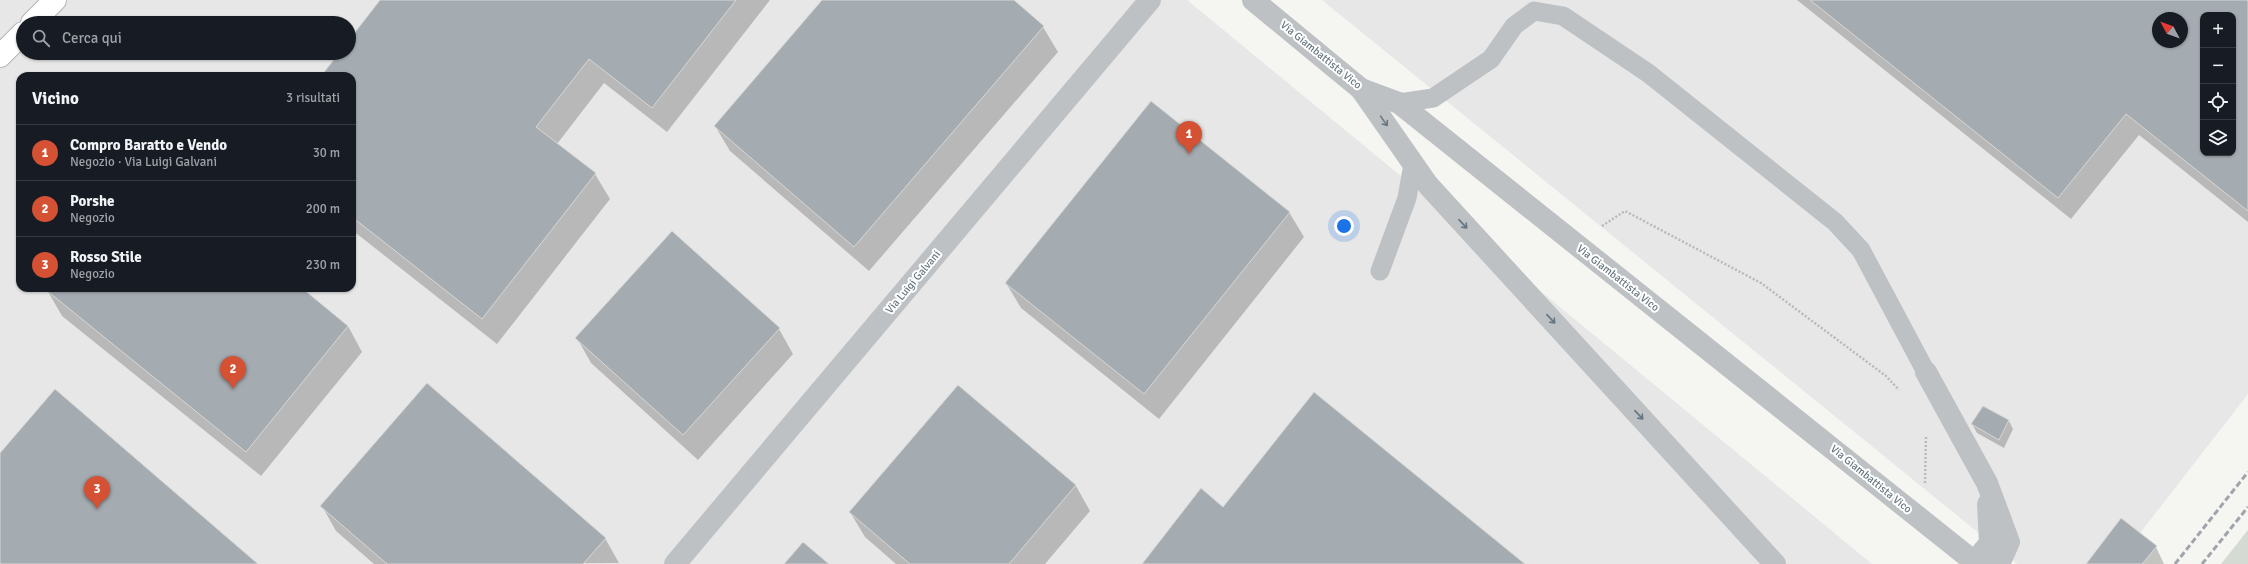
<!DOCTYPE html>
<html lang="it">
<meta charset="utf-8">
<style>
body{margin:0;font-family:Signika,sans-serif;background:#242831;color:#f1f3f6}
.controls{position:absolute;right:12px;top:12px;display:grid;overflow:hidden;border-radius:8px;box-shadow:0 1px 3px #0004}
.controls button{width:36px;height:36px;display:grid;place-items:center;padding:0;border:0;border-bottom:1px solid #363941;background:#171b24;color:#f1f3f6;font:20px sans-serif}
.compass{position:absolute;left:2152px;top:12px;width:36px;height:36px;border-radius:50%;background:#171b24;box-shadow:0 1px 3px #0004;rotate:311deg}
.you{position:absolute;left:1344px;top:226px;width:14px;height:14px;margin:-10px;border:3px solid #fff;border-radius:50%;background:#1a73e8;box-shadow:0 0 0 6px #1a73e833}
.badge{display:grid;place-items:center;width:26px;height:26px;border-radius:50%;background:#d45134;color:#fff;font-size:13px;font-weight:700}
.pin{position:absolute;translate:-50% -33px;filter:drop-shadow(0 1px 2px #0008)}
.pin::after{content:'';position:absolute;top:21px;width:14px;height:12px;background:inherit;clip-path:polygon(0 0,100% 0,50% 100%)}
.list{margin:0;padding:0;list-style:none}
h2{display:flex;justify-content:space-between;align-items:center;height:52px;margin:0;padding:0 16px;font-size:17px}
h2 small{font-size:13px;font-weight:400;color:#9ea1a6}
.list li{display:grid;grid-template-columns:26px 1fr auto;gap:12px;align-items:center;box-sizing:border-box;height:56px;padding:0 16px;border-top:1px solid #363941}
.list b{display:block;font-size:15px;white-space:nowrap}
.list p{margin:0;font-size:13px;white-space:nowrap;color:#9ea1a6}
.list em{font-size:13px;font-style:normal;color:#9ea1a6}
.icon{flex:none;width:22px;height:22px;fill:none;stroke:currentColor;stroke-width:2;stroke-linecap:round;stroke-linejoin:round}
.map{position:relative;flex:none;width:2248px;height:564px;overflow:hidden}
.search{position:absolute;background:#171b24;box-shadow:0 1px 3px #0004;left:16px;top:16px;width:340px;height:44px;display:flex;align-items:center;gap:10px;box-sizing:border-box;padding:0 14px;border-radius:22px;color:#9ea1a6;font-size:15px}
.panel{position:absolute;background:#171b24;box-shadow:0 1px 3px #0004;left:16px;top:72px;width:340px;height:220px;border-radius:12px}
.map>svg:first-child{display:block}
.built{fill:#e6e7e6;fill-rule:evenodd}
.green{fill:#d5dad2}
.shadow{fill:#0003;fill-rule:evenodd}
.building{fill:#a5acb1;stroke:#d7d7d5;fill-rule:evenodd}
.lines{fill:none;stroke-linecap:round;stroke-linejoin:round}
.primary-casing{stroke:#b0b5b8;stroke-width:24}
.path{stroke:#b7babc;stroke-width:2.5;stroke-dasharray:2 2;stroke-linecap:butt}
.service{stroke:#bdc1c4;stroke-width:19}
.minor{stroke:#bdc1c4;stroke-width:22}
.tertiary{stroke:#bdc1c4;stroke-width:22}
.primary{stroke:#fff;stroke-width:22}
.rail{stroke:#9fa5aa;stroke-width:3;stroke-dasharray:6 3;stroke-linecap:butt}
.tertiary-bridge{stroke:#bdc1c4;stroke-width:22}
.oneway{stroke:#677781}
.labels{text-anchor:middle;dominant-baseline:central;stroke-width:4;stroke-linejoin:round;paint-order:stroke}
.street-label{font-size:11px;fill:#677781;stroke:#fff}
</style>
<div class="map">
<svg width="2248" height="564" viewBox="0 0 2248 564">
<rect width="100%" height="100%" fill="#f5f5f2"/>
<path class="built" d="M0,0H1187L1872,564H0ZM23,23H349V53H23ZM20,76H352V288H20Z
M1322,0H2248V394L2116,564H2017ZM2203,15H2233V153H2203ZM2158,18H2182V42H2158Z"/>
<path class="green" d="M2248,530V564H2221Z"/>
<path class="shadow" d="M381,0H770L667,132L604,83L557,144L595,174L610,199L497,344L352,230V76H322L340,53H349V41Z
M823,0H1012L1043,27L1058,52L869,271L730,151L715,126Z
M1797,0H2248V222L2139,135L2071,219ZM2203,15H2233V153H2203ZM2158,18H2182V42H2158Z
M1289,212L1304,237L1159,419L1021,308L1006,283Z
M49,288H300L348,326L362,352L261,476L62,316L47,290Z
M779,329L793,354L698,460L591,363L577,338Z
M958,386L1076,486L1090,511L1045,564H896L865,537L850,512Z
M2009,421L2013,429L2004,448L1977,433L1972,424Z
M322,506L605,538L619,563L374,564L336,531Z
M2156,547L2164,564H2087Z"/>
<path class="building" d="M380,0H736L652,108L589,59L536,127L596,173L482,319L352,217V76H321L339,53H349V40Z
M822,0H1014L1044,26L854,247L714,126Z
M1810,0H2248V211L2126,114L2058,198ZM2203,15H2233V153H2203ZM2158,18H2182V42H2158Z
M1151,101L1290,212L1144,394L1005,283Z
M672,231L780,328L683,435L575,338Z
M48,288H302L348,326L246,452L46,290Z
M427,383L606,538L583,564H387L320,506Z
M958,385L1076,485L1009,564H910L849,512Z
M55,389L258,564H0V453Z
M1314,392L1525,564H1142L1201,488L1223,507Z
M1983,406L2009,420L1999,440L1971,424Z
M2121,518L2157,546L2142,564H2086Z
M803,542L829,564H784Z"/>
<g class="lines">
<defs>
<path id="primary" d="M32,23L55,0
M0,56L23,33"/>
</defs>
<use href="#primary" class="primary-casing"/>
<path class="path" d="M1602,226L1625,211L1761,283L1886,376L1899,390
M1925,483L1926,436"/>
<path class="service" d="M1399,103L1433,98L1491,59L1514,26L1534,11L1563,16L1648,73L1835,222L1861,250L1926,372
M1380,271L1407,198L1413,164"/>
<path class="minor" d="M1361,89L1428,185L1775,564
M1926,372L1987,483L2009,542L1999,564
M1973,564L1990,543L1988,504"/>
<path class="tertiary" d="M1253,0L1361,89L1399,103L1844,458
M675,564L1150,0"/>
<use href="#primary" class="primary"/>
<path class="rail" d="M2175,564L2248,472
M2202,564L2248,507"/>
<path class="tertiary-bridge" d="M1844,458L1977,564"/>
</g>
<defs><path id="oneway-shaft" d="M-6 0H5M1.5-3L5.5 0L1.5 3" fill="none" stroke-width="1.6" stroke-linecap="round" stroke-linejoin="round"/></defs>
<g class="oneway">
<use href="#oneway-shaft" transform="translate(1384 121) rotate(55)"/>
<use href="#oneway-shaft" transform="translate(1463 224) rotate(47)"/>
<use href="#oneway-shaft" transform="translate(1551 319) rotate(47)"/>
<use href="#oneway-shaft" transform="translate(1639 415) rotate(47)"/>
</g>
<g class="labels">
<g class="street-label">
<text transform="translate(1321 55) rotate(39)">Via Giambattista Vico</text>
<text transform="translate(1618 278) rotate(38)">Via Giambattista Vico</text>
<text transform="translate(913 282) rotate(-50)">Via Luigi Galvani</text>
<text transform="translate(1871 479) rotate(39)">Via Giambattista Vico</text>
</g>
</g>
</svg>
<div class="controls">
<button>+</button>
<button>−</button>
<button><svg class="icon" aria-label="locate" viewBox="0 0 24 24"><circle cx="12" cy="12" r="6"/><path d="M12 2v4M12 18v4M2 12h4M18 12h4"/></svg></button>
<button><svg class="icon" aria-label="layers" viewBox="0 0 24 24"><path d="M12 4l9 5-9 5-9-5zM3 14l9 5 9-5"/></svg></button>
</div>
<svg class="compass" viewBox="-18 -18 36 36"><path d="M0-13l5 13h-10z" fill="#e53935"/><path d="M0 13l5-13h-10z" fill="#9ea1a6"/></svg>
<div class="you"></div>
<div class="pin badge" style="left:1189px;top:154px">1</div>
<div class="pin badge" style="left:233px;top:389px">2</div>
<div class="pin badge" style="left:97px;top:509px">3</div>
<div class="search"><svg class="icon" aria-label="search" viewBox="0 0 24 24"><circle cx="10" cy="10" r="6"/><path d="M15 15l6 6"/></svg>Cerca qui</div>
<section class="panel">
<h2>Vicino<small>3 risultati</small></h2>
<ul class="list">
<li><span class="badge">1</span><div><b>Compro Baratto e Vendo</b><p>Negozio · Via Luigi Galvani</p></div><em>30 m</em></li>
<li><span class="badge">2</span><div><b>Porshe</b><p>Negozio</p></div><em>200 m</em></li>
<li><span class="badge">3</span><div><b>Rosso Stile</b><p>Negozio</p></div><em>230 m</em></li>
</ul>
</section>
</div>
